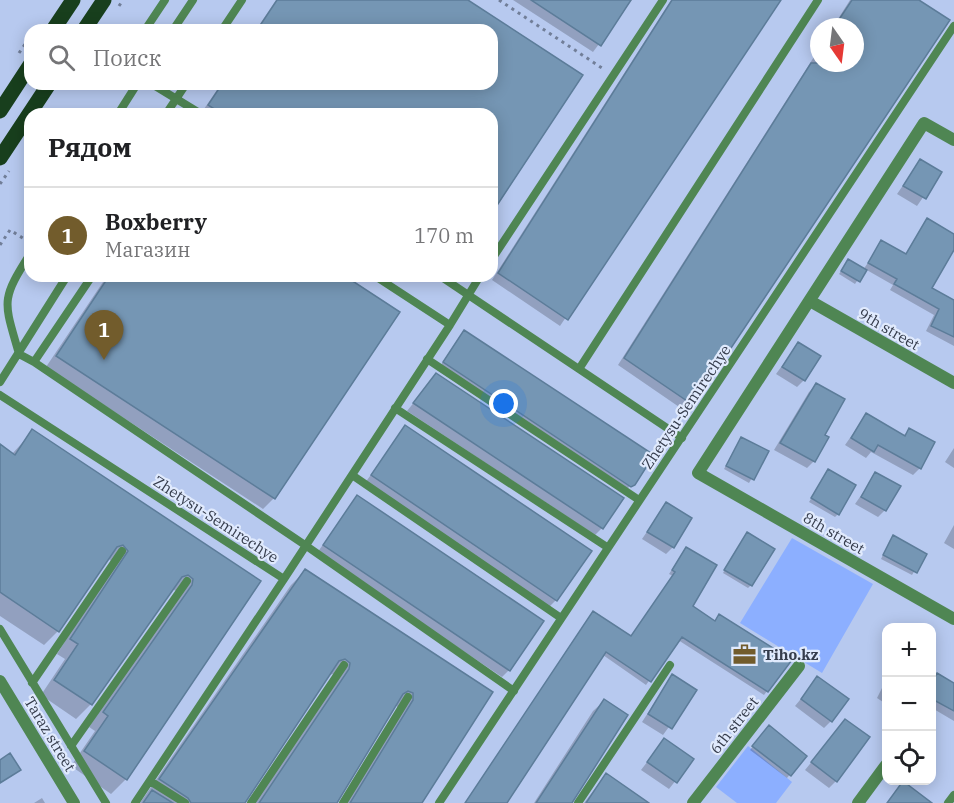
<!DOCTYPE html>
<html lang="ru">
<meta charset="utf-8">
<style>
body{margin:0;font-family:"IBM Plex Serif",serif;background:#f6f6f6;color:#202124}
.controls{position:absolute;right:18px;bottom:18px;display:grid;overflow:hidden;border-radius:12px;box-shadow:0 3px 15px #0003}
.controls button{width:54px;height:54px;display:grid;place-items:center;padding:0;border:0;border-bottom:2px solid #e0e0e0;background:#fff;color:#202124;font:30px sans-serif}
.compass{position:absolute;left:810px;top:18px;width:54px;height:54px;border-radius:50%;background:#fff;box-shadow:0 3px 15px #0003;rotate:166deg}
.you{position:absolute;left:504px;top:404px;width:21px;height:21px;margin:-15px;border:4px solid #fff;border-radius:50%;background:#1a73e8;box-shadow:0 0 0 9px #1a73e833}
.badge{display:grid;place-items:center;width:39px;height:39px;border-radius:50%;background:#725c2c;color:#fff;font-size:20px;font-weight:700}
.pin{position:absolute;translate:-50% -50px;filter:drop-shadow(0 2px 3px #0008)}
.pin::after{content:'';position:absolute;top:32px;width:21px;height:18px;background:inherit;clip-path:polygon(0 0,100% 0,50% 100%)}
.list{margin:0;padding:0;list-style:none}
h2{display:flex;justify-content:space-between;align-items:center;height:78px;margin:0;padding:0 24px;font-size:26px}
h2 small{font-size:20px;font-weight:400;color:#757577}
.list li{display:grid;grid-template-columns:39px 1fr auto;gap:18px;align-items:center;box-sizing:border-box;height:96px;padding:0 24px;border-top:2px solid #e0e0e0}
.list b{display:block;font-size:22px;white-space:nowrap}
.list p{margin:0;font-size:20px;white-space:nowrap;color:#757577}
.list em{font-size:20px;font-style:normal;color:#757577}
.icon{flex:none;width:33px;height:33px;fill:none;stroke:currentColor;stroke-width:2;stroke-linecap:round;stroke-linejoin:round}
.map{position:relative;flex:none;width:954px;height:803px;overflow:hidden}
.search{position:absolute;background:#fff;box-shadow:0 3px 15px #0003;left:24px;top:24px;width:474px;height:66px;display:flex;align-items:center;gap:15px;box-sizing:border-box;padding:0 21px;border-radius:18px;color:#757577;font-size:22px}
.panel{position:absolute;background:#fff;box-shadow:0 3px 15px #0003;left:24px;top:108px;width:474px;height:174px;border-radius:18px}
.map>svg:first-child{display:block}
.green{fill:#8cafff}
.shadow{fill:#0003}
.building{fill:#7596b4;stroke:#5c7c99;stroke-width:1.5}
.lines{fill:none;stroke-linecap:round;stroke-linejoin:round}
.path{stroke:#717e98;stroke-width:3;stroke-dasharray:3 4.5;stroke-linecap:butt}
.service{stroke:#4f8653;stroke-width:8}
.minor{stroke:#4f8653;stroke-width:12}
.tertiary{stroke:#4f8653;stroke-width:12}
.primary{stroke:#183f1d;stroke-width:15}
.labels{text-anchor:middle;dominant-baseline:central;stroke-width:4.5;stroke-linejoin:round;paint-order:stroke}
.street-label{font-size:15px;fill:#353c4c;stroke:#e0eafd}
.poi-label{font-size:15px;font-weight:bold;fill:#353c4c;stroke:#e0eafd;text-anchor:start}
</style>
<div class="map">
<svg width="954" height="803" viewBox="0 0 954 803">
<rect width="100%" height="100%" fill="#b7c9ef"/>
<path class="green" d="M792,538L873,584L822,673L740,623Z
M748,746L792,782L776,803H737L716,787Z"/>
<path class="shadow" d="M276,0H466L581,76L492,213V114L202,112L221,84H492V30H256Z
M513,0H632L593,52Z
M671,0H779L560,326L492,280Z
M850,0H916L692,404L685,411L618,365L819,49V63H855V27H833Z
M920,161L940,173L917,206L897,194Z
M927,220L954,235V249L930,289L954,301V346L926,331L934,315L890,290L893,285L865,269L855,284L839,274L848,261L863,270L882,242L905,255Z
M107,276H342L397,312L274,498L263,509L46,367Z
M465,332L630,486L623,493L437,370Z
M798,344L804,380L797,387L776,374Z
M436,375L602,528L595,535L407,411Z
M816,385L814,461L807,468L774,450L809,392Z
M866,415L903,436L909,430L920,468L913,475L871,452L866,458L845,445Z
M405,427L556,600L549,607L365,483Z
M33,431L259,581L126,779L111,794L71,766L95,731L89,727L178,592L172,589L91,704L76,719L41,695L65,659L57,654L114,564L108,558L58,631L44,645L0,616V446L12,454Z
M739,442L767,452L749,483L724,469Z
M954,448V468L945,462Z
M826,474L838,514L835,517L809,502Z
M876,474L885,510L878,517L855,504Z
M357,497L509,670L502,677L317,553Z
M666,504L673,547L666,554L642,539Z
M954,525V549L944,543Z
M744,537L751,585L748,588L723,573Z
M890,540L925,554L912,575L881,559Z
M686,548L691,607L714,622L716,620L767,691L764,695L678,640L646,685L603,655L505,803H465L590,616L630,638L673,576L669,574Z
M305,571L490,692L420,803H346L400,716L397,706L393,707L335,803H255L334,674L328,675L244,803H140L291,585Z
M937,675L954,685V721L932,708V681Z
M672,676L695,691L663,735L642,722Z
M818,678L831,721L824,728L795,706Z
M886,680V704L877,698Z
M604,701L571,803H534L593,711Z
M845,721L836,781L829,788L805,770Z
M766,730L805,756L787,778L750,750Z
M664,740L692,760L669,789L641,770Z
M606,774L636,803H584Z
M42,798L45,803H34Z"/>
<path class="building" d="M277,0H468L583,75L492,213V114H222L208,105L222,84H492V30H257Z
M531,0H631L601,46Z
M672,0H781L568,320L498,273Z
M852,0H919L950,20L693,405L624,358L811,63H855V27H834Z
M920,159L942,172L926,199L903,186Z
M927,218L954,234V250L932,288L954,300V337L931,326L939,309L894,284L897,279L868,263L881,240L906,254Z
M848,259L867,270L860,282L841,271Z
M109,276H345L400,312L275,499L56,356Z
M464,330L654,455L635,485L631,487L443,362Z
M798,342L821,356L805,381L782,367Z
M436,373L624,498L603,529L413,403Z
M816,383L845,399L825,435L829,437L815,462L780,443Z
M866,413L905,436L909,428L935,442L921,469L878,445L874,452L851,438Z
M405,425L592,551L557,601L371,475Z
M32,429L261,581L127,780L84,751L108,716L103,712L192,585L193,579L188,575L182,577L92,705L54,680L78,644L70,639L128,551L123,545L117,547L59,632L0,592V444L15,455Z
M741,437L769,451L754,480L726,466Z
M828,469L856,485L839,515L811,498Z
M875,472L901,486L886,511L861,497Z
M357,495L544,621L510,671L323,545Z
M666,502L692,518L674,548L647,532Z
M747,532L775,549L752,586L724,570Z
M893,535L927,554L917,573L883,555Z
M686,547L717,565L693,606L715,621L719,614L792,660L768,692L682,637L651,682L606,652L507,803H465L593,611L631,636L675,572L672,570Z
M305,569L493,692L422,803H350L413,700V693L408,691L403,694L337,803H259L349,669L350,663L345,659L339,661L245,803H191L188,798L159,779Z
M937,673L954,683V711L932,699V683Z
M672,674L697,690L672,729L648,714Z
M817,676L849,699L832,722L801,699Z
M604,699L628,715L572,803H536Z
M845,719L870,737L837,782L811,762Z
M769,725L807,756L791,776L752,746Z
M664,738L694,759L677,783L647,762Z
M10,753L21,770L0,783V760Z
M606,773L649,803H586Z
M903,781L932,803H887Z
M152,790L173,803H143Z"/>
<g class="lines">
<path class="path" d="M499,0L605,70
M119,6L123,0
M19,53L30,37
M0,184L9,171
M0,245L10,230L29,242"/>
<path class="service" d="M145,30L165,0
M173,30L193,0
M222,30L242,0
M152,84L201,114
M118,114L137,84
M166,114L186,84
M492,259L663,0
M440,276L682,438
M450,325L480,276
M19,354L34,362L92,276
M19,354C4,301 0,301 30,254
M427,359L639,500
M34,362L305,545L514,691
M579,369L818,0
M0,382L67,276
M0,395L284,579L450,325L375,276
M395,408L607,547
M352,475L561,618
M0,629L106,803
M32,683L122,551
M71,746L187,581
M150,781L185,803
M135,803L284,579
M251,803L344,665
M343,803L408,697
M439,803L954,26
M578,803L670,665
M948,803L954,795"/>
<path class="minor" d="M954,140L924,123L698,473L954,619
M810,301L954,383
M693,803L799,666
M858,803L886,765"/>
<path class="tertiary" d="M0,681L74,803"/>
<path class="primary" d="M53,30L73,0
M84,30L104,0
M0,111L30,65
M0,158L49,84"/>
</g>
<defs>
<symbol id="office-bare" viewBox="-9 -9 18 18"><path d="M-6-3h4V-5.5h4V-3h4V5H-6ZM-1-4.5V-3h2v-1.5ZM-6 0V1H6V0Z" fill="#725c2c" stroke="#e0eafd" stroke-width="2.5" paint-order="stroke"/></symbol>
</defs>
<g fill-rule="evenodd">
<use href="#office-bare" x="728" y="638" width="33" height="33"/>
</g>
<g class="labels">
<g class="street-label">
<text transform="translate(889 329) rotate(30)">9th street</text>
<text transform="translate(686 407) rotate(-56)">Zhetysu-Semirechye</text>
<text transform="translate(216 519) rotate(33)">Zhetysu-Semirechye</text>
<text transform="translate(834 533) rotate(30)">8th street</text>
<text transform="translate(734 725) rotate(-52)">6th street</text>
<text transform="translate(50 734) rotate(59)">Taraz street</text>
</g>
<g class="poi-label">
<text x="763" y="654">Tiho.kz</text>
</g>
</g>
</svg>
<div class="controls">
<button>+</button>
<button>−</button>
<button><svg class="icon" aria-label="locate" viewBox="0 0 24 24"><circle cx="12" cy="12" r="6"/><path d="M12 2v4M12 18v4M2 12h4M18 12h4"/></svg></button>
</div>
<svg class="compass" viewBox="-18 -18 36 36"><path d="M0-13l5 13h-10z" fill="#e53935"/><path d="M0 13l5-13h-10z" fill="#757577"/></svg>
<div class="you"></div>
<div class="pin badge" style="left:104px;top:360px">1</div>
<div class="search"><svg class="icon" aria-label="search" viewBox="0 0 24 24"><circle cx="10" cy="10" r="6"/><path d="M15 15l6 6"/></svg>Поиск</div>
<section class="panel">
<h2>Рядом<small></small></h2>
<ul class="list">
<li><span class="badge">1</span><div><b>Boxberry</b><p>Магазин</p></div><em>170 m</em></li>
</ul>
</section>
</div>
